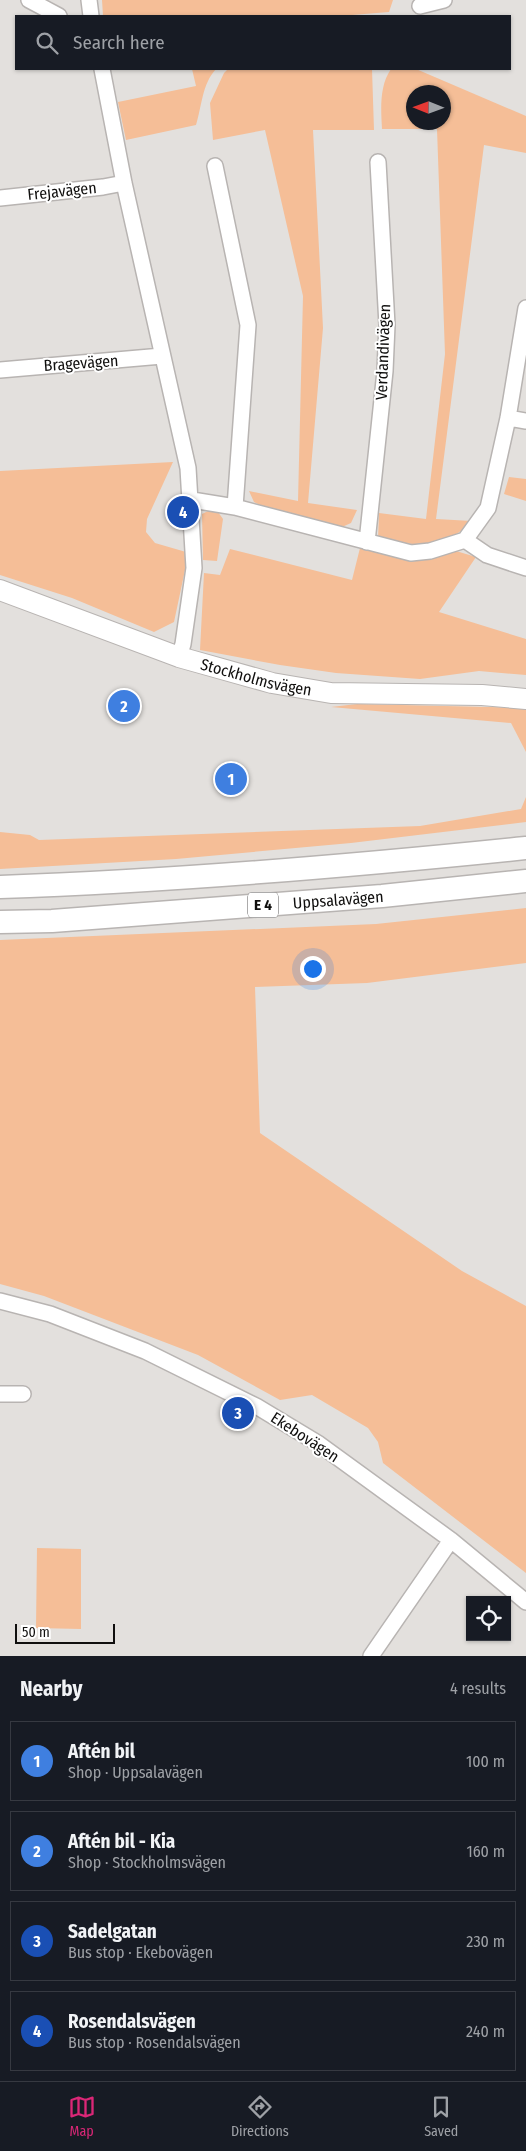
<!DOCTYPE html>
<meta charset="utf-8">
<style>
body{margin:0;font-family:"Fira Sans Condensed",sans-serif;background:#20242c;color:#f1f3f6}
.controls{position:absolute;right:15px;bottom:15px;display:grid;overflow:hidden;border-radius:0px;box-shadow:0 1px 4px #0004}
.controls button{width:45px;height:45px;display:grid;place-items:center;padding:0;border:0;border-bottom:1px solid #363941;background:#171b24;color:#f1f3f6;font:25px sans-serif}
.compass{position:absolute;left:406px;top:85px;width:45px;height:45px;border-radius:50%;background:#171b24;box-shadow:0 1px 4px #0004;rotate:271deg}
.scale{position:absolute;left:15px;bottom:12px;width:100px;box-sizing:border-box;padding-left:5px;border:2px solid #100f0e;border-top:0;font-size:14px;line-height:18px;white-space:nowrap;color:#100f0e;-webkit-text-stroke:4px #fff;paint-order:stroke}
.you{position:absolute;left:312px;top:968px;width:18px;height:18px;margin:-12px;border:4px solid #fff;border-radius:50%;background:#1a73e8;box-shadow:0 0 0 8px #1a73e833}
.badge{display:grid;place-items:center;width:32px;height:32px;border-radius:50%;background:#db2777;color:#fff;font-size:16px;font-weight:700}
.pin{position:absolute;translate:-50% -50%;border:2px solid #fff;box-shadow:0 1px 5px #0006}
.list{margin:0;padding:0;list-style:none}
h2{display:flex;justify-content:space-between;align-items:center;height:65px;margin:0;padding:0 20px;font-size:21px}
h2 small{font-size:16px;font-weight:400;color:#9ea1a6}
.list li{display:grid;grid-template-columns:32px 1fr auto;gap:15px;align-items:center;box-sizing:border-box;height:80px;margin:0 10px 10px;padding:0 10px;border:1px solid #363941;border-radius:0px}
.list b{display:block;font-size:19px;white-space:nowrap}
.list p{margin:0;font-size:16px;white-space:nowrap;color:#9ea1a6}
.list em{font-size:16px;font-style:normal;color:#9ea1a6}
.icon{flex:none;width:28px;height:28px;fill:none;stroke:currentColor;stroke-width:2;stroke-linecap:round;stroke-linejoin:round}
.map{position:relative;flex:none;width:526px;height:1656px;overflow:hidden}
.search{position:absolute;background:#171b24;box-shadow:0 1px 4px #0004;left:15px;right:15px;top:15px;height:55px;display:flex;align-items:center;gap:12px;box-sizing:border-box;padding:0 18px;border-radius:0px;color:#9ea1a6;font-size:19px}
.sheet{height:425px;background:#171b24}
nav{display:flex;justify-content:space-around;align-items:center;box-sizing:border-box;height:70px;border-top:1px solid #363941;background:#171b24;font-size:14px;color:#9ea1a6}
nav a{display:grid;justify-items:center;gap:2px}
nav .on{color:#db2777}
.map>svg:first-child{display:block}
.green{fill:#f5be97;fill-rule:evenodd}
.lines{fill:none;stroke-linecap:round;stroke-linejoin:round}
.minor-casing{stroke:#b8b4b2;stroke-width:18}
.major-casing{stroke:#b8b4b2;stroke-width:22}
.highway-casing{stroke:#b8b4b2;stroke-width:25}
.minor{stroke:#fff;stroke-width:15}
.major{stroke:#fff;stroke-width:20}
.highway{stroke:#fff;stroke-width:22}
.labels{text-anchor:middle;dominant-baseline:central;stroke-width:4;stroke-linejoin:round;paint-order:stroke}
.shield{fill:#fff;stroke:#585756;stroke-width:1}
.shield-label{font-size:15px;font-weight:bold;fill:#100f0e}
.street-label{font-size:16px;fill:#100f0e;stroke:#fff}
</style>
<div class="map">
<svg width="526" height="1656" viewBox="0 0 526 1656">
<rect width="100%" height="100%" fill="#e3e0dd"/>
<path class="green" d="M102,0H393L389,12L340,16H103Z
M192,69H216C202,84 202,106 196,125L126,140L118,102L196,86Z
M228,69H372L374,130H313L323,328L308,503L357,510L351,523L342,527L264,507L254,502L249,491L298,501L303,296L265,130L213,140L210,103L224,73Z
M391,69H416L526,116V153L484,145L436,519L472,521C439,553 420,545 378,539L379,513L426,519L445,354L437,129H382C381,110 379,86 391,69ZM414,92H444V122H414Z
M173,462L147,519L146,532L155,543L186,552L185,570L174,622L154,632L72,598L0,575V471Z
M509,477L526,479V501L504,494Z
M210,510L218,512L223,519L217,561L203,560L202,514Z
M360,548L406,559L435,557L456,551L476,557L439,612L526,639V675L479,671L420,679L336,673L280,665L200,650L204,573L220,575L230,549L352,580Z
M357,704L526,708V752L511,723L331,707Z
M526,797V822L351,843L176,859L0,869V832L30,835L39,840L420,826L521,809Z
M526,908V963L367,983L255,987L260,1133L462,1271L526,1306V1573L383,1463L378,1442L368,1428L312,1395L280,1400L198,1355L44,1296L0,1284V940L376,924Z
M37,1548L81,1549V1629L36,1628Z"/>
<g class="lines">
<defs>
<path id="minor" d="M29,0L59,16
M89,0L91,16
M420,6L444,0
M102,69L124,183L188,468L194,568L183,644L179,657
M215,166L248,325L235,507
M0,198L103,187L124,183
M0,370L162,356
M508,418L526,421
M192,500L235,507L411,553L430,551L465,540L488,508L508,418L526,308
M465,540L487,555L526,568
M367,542L385,371L387,325L378,162
M0,1301L50,1314L145,1351L256,1406L319,1444L451,1540L526,1602
M0,1394H23
M371,1656L451,1540"/>
<g id="major">
<path id="s1" d="M0,590L179,657L272,683L331,693L482,695L526,699"/>
</g>
<g id="highway">
<path d="M0,887C176,881 351,866 526,848"/>
<path id="s2" d="M0,922L52,921L382,896L526,881"/>
</g>
</defs>
<use href="#minor" class="minor-casing"/>
<use href="#major" class="major-casing"/>
<use href="#highway" class="highway-casing"/>
<use href="#minor" class="minor"/>
<use href="#major" class="major"/>
<use href="#highway" class="highway"/>
</g>
<g class="labels">
<rect class="shield" x="248" y="892.5" width="30" height="25" rx="4"/>
<g class="shield-label">
<text x="263" y="905">E 4</text>
</g>
<g class="street-label">
<text transform="translate(62 191) rotate(-6)">Frejavägen</text>
<text transform="translate(383 352) rotate(-88)">Verdandivägen</text>
<text transform="translate(81 363) rotate(-4)">Bragevägen</text>
<text stroke="none"><textPath href="#s1" startOffset="271">Stockholmsvägen</textPath></text>
<text stroke="none"><textPath href="#s2" startOffset="339">Uppsalavägen</textPath></text>
<text transform="translate(305 1437) rotate(33)">Ekebovägen</text>
</g>
</g>
</svg>
<div class="controls">
<button><svg class="icon" aria-label="locate" viewBox="0 0 24 24"><circle cx="12" cy="12" r="6"/><path d="M12 2v4M12 18v4M2 12h4M18 12h4"/></svg></button>
</div>
<svg class="compass" viewBox="-18 -18 36 36"><path d="M0-13l5 13h-10z" fill="#e53935"/><path d="M0 13l5-13h-10z" fill="#9ea1a6"/></svg>
<div class="scale">50 m</div>
<div class="you"></div>
<div class="pin badge" style="left:231px;top:779px;background:#3f7fe0">1</div>
<div class="pin badge" style="left:124px;top:706px;background:#3f7fe0">2</div>
<div class="pin badge" style="left:238px;top:1413px;background:#1a4fb4">3</div>
<div class="pin badge" style="left:183px;top:512px;background:#1a4fb4">4</div>
<div class="search"><svg class="icon" aria-label="search" viewBox="0 0 24 24"><circle cx="10" cy="10" r="6"/><path d="M15 15l6 6"/></svg>Search here</div>
</div>
<section class="sheet">
<h2>Nearby<small>4 results</small></h2>
<ul class="list">
<li><span class="badge" style="background:#3f7fe0">1</span><div><b>Aftén bil</b><p>Shop · Uppsalavägen</p></div><em>100 m</em></li>
<li><span class="badge" style="background:#3f7fe0">2</span><div><b>Aftén bil - Kia</b><p>Shop · Stockholmsvägen</p></div><em>160 m</em></li>
<li><span class="badge" style="background:#1a4fb4">3</span><div><b>Sadelgatan</b><p>Bus stop · Ekebovägen</p></div><em>230 m</em></li>
<li><span class="badge" style="background:#1a4fb4">4</span><div><b>Rosendalsvägen</b><p>Bus stop · Rosendalsvägen</p></div><em>240 m</em></li>
</ul>
</section>
<nav>
<a class="on"><svg class="icon" aria-label="map" viewBox="0 0 24 24"><path d="M3 6l6-2 6 2 6-2v14l-6 2-6-2-6 2zM9 4v14M15 6v14"/></svg>Map</a>
<a><svg class="icon" aria-label="directions" viewBox="0 0 24 24"><path d="M12 3l9 9-9 9-9-9zM9 14v-3h6M13 9l2 2-2 2"/></svg>Directions</a>
<a><svg class="icon" aria-label="saved" viewBox="0 0 24 24"><path d="M7 4h10v16l-5-4-5 4z"/></svg>Saved</a>
</nav>
